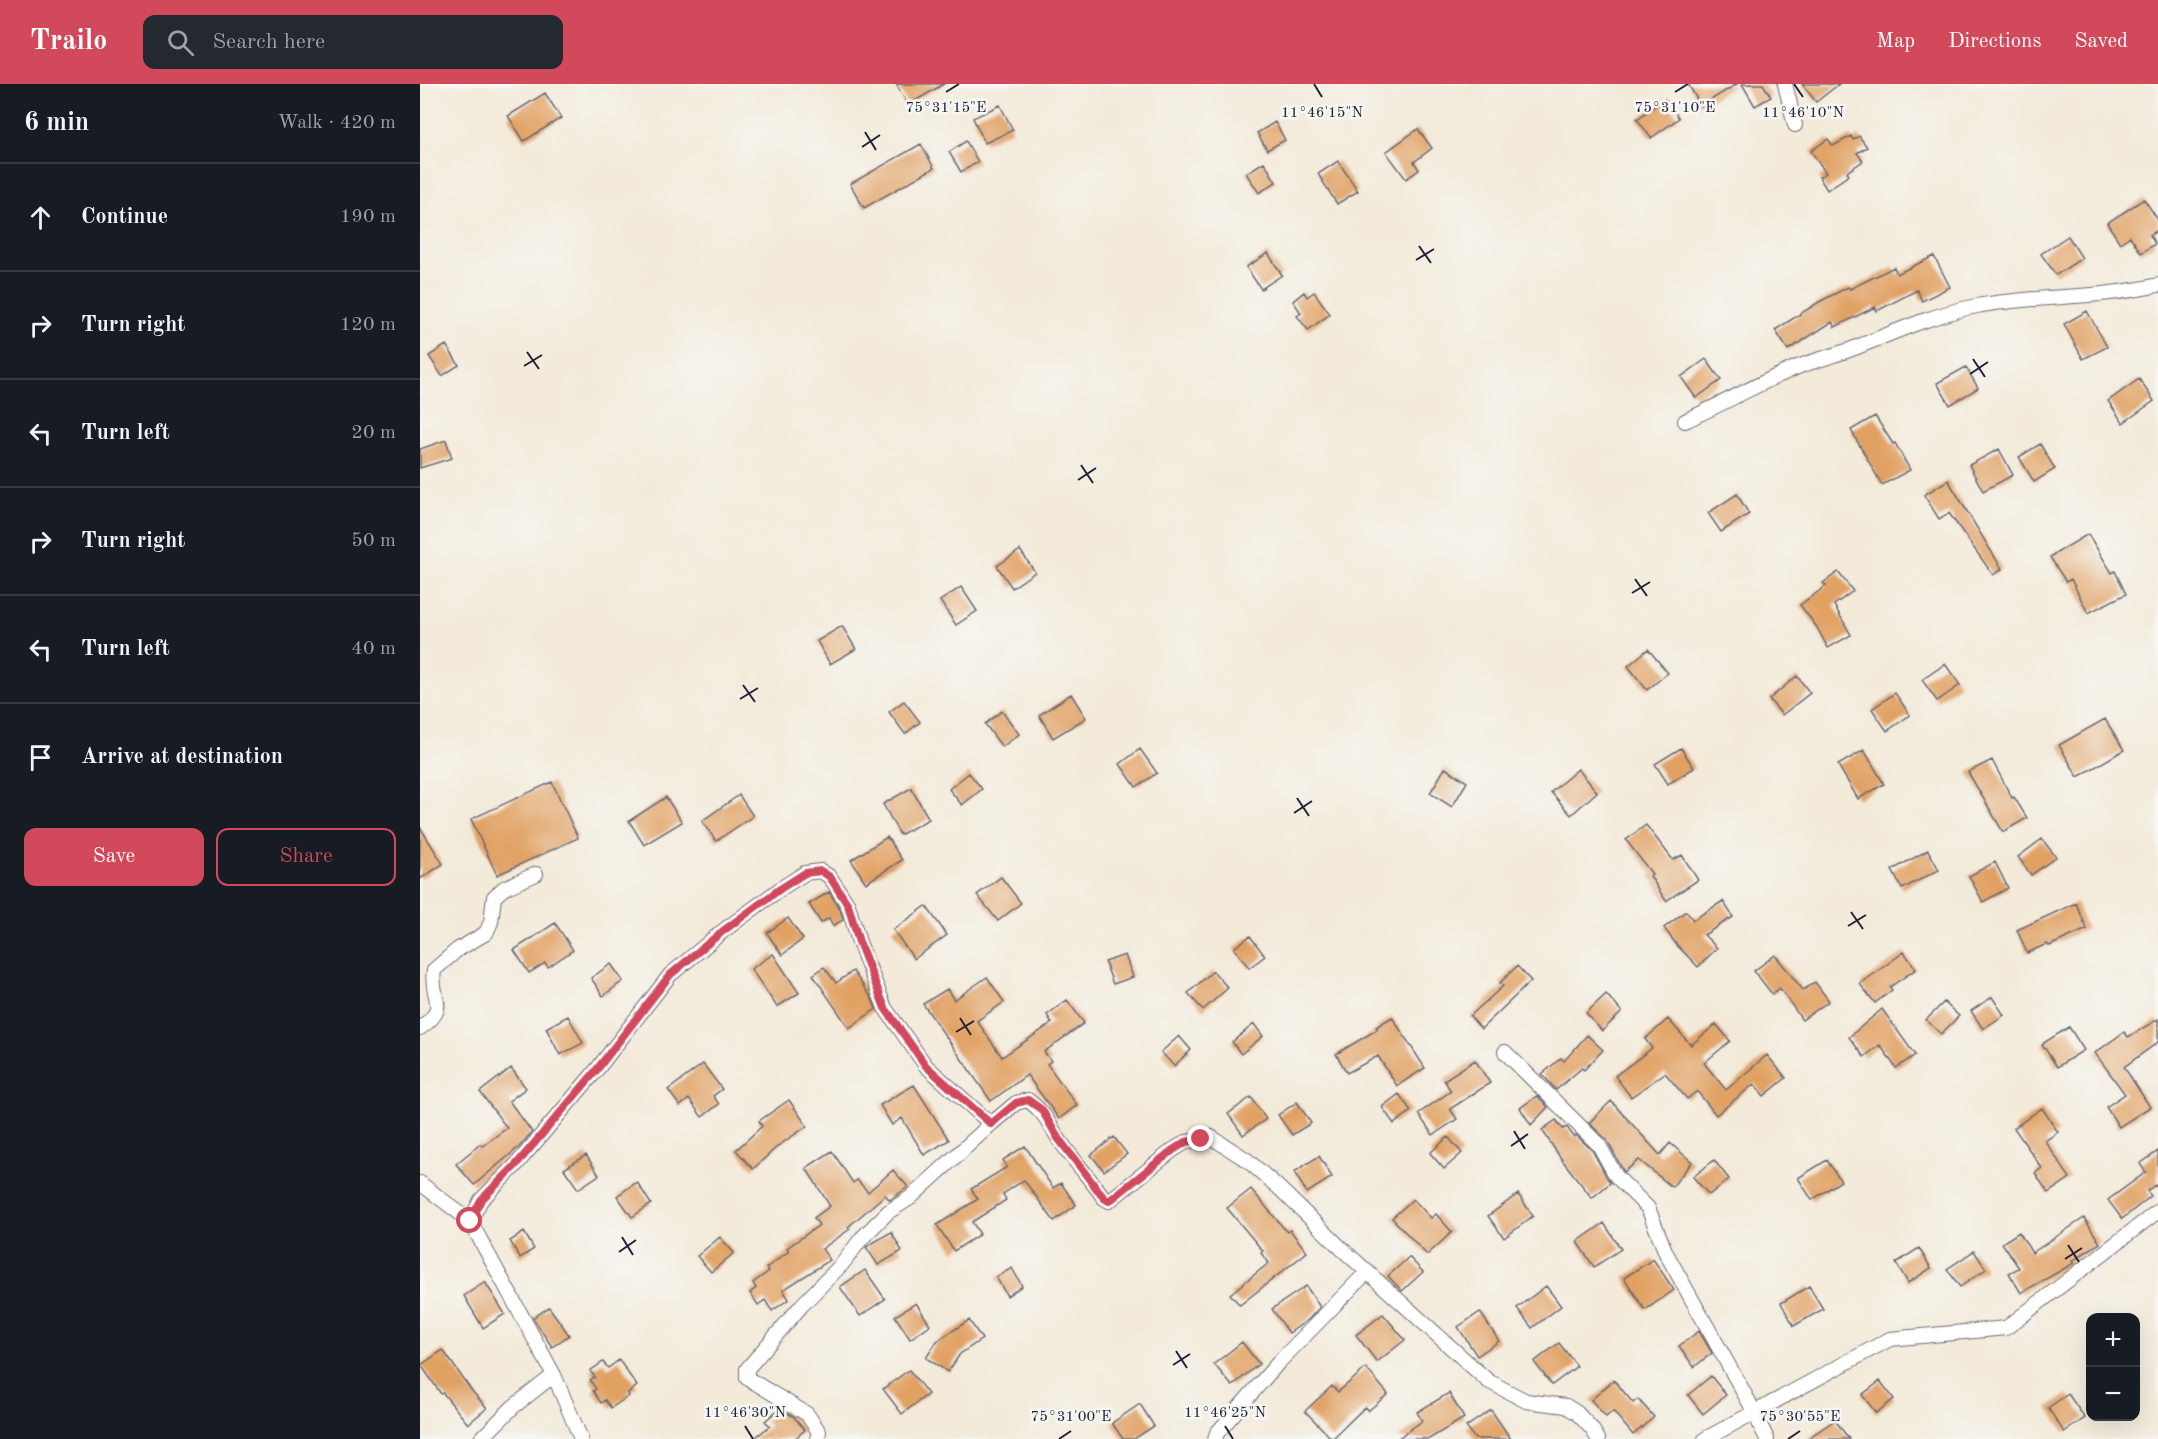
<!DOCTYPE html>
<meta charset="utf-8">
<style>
body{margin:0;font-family:"Old Standard TT",serif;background:#242831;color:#f1f3f6}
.controls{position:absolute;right:18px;bottom:18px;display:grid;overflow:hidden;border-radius:12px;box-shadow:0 6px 24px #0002}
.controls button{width:54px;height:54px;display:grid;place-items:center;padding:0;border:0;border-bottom:2px solid #363941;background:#171b24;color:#f1f3f6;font:30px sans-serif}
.stop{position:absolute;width:18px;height:18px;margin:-14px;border:4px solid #d1495b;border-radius:50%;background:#fff}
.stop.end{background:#d1495b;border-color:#fff;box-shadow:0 2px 6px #0008}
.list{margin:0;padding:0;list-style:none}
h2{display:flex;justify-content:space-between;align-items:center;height:78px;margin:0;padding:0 24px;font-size:26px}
h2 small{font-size:20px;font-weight:400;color:#9ea1a6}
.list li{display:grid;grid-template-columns:39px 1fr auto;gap:18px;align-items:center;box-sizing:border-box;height:108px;padding:0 24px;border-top:2px solid #363941}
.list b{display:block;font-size:22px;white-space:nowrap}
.list em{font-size:20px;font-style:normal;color:#9ea1a6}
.actions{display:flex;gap:12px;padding:18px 24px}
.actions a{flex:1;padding:14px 0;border:2px solid #d1495b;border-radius:12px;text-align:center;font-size:21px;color:#d1495b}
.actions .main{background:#d1495b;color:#fff}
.icon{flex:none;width:33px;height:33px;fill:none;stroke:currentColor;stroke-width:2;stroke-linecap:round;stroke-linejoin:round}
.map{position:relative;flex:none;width:1738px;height:1355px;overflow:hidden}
header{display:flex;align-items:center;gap:36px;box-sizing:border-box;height:84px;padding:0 30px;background:#d1495b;color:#fff}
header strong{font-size:28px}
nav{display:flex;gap:33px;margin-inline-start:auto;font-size:21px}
.search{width:420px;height:54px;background:#242831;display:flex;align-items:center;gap:15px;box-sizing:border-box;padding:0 21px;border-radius:12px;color:#9ea1a6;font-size:22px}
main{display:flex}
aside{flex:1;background:#171b24}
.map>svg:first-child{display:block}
.building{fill:#e1a163}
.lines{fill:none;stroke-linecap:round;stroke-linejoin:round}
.minor-casing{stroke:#6b6872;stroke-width:16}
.minor{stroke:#fff;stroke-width:14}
.route{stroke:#d1495b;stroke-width:8}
.ticks{fill:none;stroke:#22223b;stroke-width:2}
.ticks-label{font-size:15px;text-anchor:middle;fill:#22223b;stroke:#f6f6f2;stroke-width:5;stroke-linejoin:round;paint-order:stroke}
</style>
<header>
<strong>Trailo</strong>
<div class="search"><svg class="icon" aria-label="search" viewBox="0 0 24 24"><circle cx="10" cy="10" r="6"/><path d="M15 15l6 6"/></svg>Search here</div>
<nav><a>Map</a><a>Directions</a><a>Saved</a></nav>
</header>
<main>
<aside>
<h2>6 min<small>Walk · 420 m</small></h2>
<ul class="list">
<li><svg class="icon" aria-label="ahead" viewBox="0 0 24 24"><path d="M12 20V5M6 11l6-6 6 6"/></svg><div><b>Continue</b></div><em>190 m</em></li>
<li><svg class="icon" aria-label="right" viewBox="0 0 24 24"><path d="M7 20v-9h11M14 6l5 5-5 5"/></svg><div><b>Turn right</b></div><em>120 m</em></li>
<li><svg class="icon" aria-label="left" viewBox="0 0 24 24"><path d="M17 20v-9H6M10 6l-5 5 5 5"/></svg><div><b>Turn left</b></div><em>20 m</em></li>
<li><svg class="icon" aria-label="right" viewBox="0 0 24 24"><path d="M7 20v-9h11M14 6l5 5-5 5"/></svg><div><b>Turn right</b></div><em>50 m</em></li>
<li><svg class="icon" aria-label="left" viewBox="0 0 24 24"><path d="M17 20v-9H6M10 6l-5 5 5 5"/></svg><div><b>Turn left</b></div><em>40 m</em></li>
<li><svg class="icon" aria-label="arrive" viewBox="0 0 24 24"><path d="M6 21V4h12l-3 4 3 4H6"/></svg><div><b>Arrive at destination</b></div></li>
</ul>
<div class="actions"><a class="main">Save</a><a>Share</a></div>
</aside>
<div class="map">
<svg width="1738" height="1355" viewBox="0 0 1738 1355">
<rect width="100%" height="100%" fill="#f6f6f2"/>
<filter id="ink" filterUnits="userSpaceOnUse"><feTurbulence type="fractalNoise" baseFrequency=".0167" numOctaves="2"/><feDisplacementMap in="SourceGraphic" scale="12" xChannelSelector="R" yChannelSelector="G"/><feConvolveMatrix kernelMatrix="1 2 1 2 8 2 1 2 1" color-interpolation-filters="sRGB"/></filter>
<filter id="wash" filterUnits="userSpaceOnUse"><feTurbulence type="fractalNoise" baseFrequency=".008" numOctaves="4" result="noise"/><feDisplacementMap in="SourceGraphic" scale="24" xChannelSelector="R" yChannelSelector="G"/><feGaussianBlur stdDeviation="1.35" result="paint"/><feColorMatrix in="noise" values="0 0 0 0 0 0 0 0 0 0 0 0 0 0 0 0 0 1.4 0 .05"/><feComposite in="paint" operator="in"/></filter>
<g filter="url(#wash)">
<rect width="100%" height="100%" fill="#f3ead9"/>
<g id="blocks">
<path class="building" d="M476,0H524L488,21Z
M1268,0H1317L1281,22Z
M1322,0H1343L1351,13L1335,22Z
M1382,0H1419L1396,18Z
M125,9L141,34L104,57L88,32Z
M1245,15L1259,34L1231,54L1217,35Z
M580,21L593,46L565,59L553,34Z
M855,38L865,56L847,66L837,49Z
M998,45L1012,64L994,78L999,86L986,95L966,68Z
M1431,52L1433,56L1439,52L1447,63L1437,69L1443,77L1427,88L1429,91L1407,106L1399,93L1406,89L1391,67L1408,55L1413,62Z
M546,57L558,78L541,88L529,68Z
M501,60L514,84L444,124L430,100Z
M918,77L938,107L917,120L898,90Z
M844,78L856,98L839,109L826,89Z
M1724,115L1738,136V146L1730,151L1735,160L1721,169L1710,152L1700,159L1687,139Z
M1648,152L1662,174L1636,191L1621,170Z
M848,169L862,191L841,205L826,183Z
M1514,172L1530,203L1502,217L1497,206L1457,227L1455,223L1415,243L1412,238L1368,266L1355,246L1399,218L1428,203L1430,205L1474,183L1477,190Z
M884,208L887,213L894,208L910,230L888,246L877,232L881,229L873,217Z
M1667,227L1687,263L1663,275L1644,240Z
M26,261L39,281L22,292L9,272Z
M1286,275L1301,296L1276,314L1261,293Z
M1546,283L1558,304L1530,321L1517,299Z
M1719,295L1734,317L1703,339L1688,317Z
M1455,332L1473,360L1475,359L1490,386L1462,401L1431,346Z
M26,356L32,374L0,384V365Z
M1620,360L1635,385L1614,398L1599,373Z
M1579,365L1593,391L1563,407L1549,381Z
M1528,396L1582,485L1573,491L1529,429L1519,435L1504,411Z
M1317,410L1329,430L1301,448L1288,429Z
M1668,450L1692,489L1695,487L1706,510L1668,529L1651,495L1646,498L1630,473Z
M600,466L615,488L592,504L577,482Z
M1418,488L1433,507L1414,521L1431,551L1408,564L1396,542L1380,521L1406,502L1403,499Z
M541,503L557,527L536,541L520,517Z
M422,542L436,565L410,580L397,557Z
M1228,565L1248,589L1227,606L1208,582Z
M1525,580L1540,601L1517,617L1502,596Z
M1377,592L1390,609L1362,631L1349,615Z
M1475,609L1490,631L1467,647L1452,625Z
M651,610L666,634L633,654L619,631Z
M484,617L500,638L485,650L469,628Z
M582,627L599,650L582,663L565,640Z
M1685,635L1704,666L1658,693L1639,661Z
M1261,664L1274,684L1248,700L1235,680Z
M720,665L737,689L716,703L700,680Z
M1444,666L1464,700L1438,715L1418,681Z
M1572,676L1592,714L1594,713L1607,734L1583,748L1548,688Z
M1025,684L1047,698L1032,723L1010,709Z
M1158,685L1177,708L1151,731L1131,708Z
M549,689L562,705L542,721L529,705Z
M132,698L158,754L77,791L51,735Z
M491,704L509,735L480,751L463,720Z
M319,711L333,732L296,757L282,737Z
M246,713L262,738L224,761L209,737Z
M1226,741L1253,776L1262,771L1278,796L1246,817L1230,792L1232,790L1206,756Z
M0,743L23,780L0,795Z
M467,753L482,776L446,799L431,776Z
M1622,755L1636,773L1611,791L1598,773Z
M1508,766L1519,786L1482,805L1472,786Z
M1575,778L1588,804L1563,818L1549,792Z
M581,793L601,819L578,837L557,811Z
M409,808L420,825L423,836L413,842L409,834L401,839L389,820Z
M1303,817L1313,833L1284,851L1297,864L1278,883L1256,860L1244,844L1266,827L1273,836Z
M1656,819L1667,845L1629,862L1627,860L1607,869L1597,846Z
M506,822L527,851L494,875L473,846Z
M368,834L383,855L362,871L347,849Z
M135,839L153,866L128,883L125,879L109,889L94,866Z
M830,852L845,872L829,884L814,864Z
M1484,868L1496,885L1470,903L1472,906L1455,919L1440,900Z
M353,870L379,909L357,923L331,885Z
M705,871L713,893L693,900L685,878Z
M1355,871L1383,906L1395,898L1409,917L1382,936L1360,904L1352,910L1334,887Z
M191,880L203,897L183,912L171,894Z
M1097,882L1111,897L1061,945L1050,932L1083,902L1080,899Z
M404,883L416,899L433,887L451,913L456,925L429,944L393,891Z
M793,887L808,904L783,926L768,909Z
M567,893L584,918L557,937L582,973L632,939L627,931L647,916L664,939L624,968L631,977L627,980L657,1021L639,1035L607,991L571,1017L503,920L527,905L534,916Z
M1186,910L1202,928L1182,947L1166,929Z
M1572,913L1584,931L1563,945L1551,927Z
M1524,918L1539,932L1521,950L1506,936Z
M1462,925L1495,971L1476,984L1460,961L1444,973L1429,953Z
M148,932L163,959L140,971L126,944Z
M972,933L1005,984L977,1002L958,972L927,989L916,970L958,945L956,943Z
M1248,935L1271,961L1296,940L1310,957L1284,979L1306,1006L1347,971L1366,994L1344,1012L1334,1000L1296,1031L1277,1007L1267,1015L1245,989L1211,1013L1195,992L1232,964L1225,955Z
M1738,935V958L1704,983L1730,1023L1699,1043L1686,1023L1705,1010L1675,969L1704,948L1708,953Z
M834,940L843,952L821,970L812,958Z
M1649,943L1664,966L1637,983L1622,960Z
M1167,951L1183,966L1164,986L1162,984L1136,1006L1122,990L1141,974L1144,977Z
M759,952L771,966L754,982L741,968Z
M1055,976L1070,999L1030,1025L1037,1035L1013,1051L998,1030L1031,1007L1024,996Z
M283,980L302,1005L293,1012L299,1020L282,1033L269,1015L260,1022L248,1006Z
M91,984L106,1004L89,1017L112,1048L99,1063L54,1101L36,1080L60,1060L62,1062L87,1044L60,1008Z
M494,1001L529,1056L504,1071L482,1034L472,1041L460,1021Z
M979,1010L991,1027L974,1040L962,1023Z
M1117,1012L1128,1023L1111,1041L1100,1024Z
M831,1013L846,1035L823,1051L808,1030Z
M369,1016L387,1042L358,1062L333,1085L316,1066L342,1042L339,1037Z
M1191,1017L1240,1071L1250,1059L1272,1078L1252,1103L1219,1076L1204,1088L1187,1056L1169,1039Z
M877,1018L891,1039L872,1051L858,1031Z
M1622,1024L1638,1048L1625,1057L1650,1094L1628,1109L1615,1089L1622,1084L1594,1044Z
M1136,1036L1143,1045L1147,1043L1154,1053L1156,1051L1172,1066L1190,1099L1172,1114L1142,1076L1122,1046Z
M694,1053L707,1070L684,1087L671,1071Z
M1028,1053L1042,1069L1024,1085L1010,1069Z
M605,1062L633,1104L641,1099L656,1121L634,1137L604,1096L583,1110L586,1116L552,1138L560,1150L534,1167L517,1141L558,1115L551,1105L587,1083L583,1076Z
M412,1067L433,1099L437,1096L448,1108L473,1086L488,1103L470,1116L465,1111L428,1143L430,1145L402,1165L410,1176L363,1206L369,1215L352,1227L345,1216L338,1221L330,1209L336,1204L333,1199L349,1187L346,1184L369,1167L367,1164L399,1141L394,1134L410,1122L386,1084Z
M1738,1067V1105L1735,1101L1727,1107L1731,1112L1702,1135L1688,1116L1726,1088L1720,1080Z
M166,1071L179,1091L158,1105L144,1085Z
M899,1072L912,1093L887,1109L874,1088Z
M1294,1076L1309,1095L1289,1111L1273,1093Z
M1407,1076L1421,1097L1392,1116L1378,1094Z
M217,1098L231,1120L212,1133L197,1112Z
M831,1105L867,1148L870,1146L887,1168L820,1221L810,1210L849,1179L841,1169L843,1167L807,1124Z
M1098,1110L1113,1132L1084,1154L1068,1132Z
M993,1115L1011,1134L1016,1130L1032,1148L1007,1171L972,1134Z
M1664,1134L1680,1159L1652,1177L1654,1179L1601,1209L1589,1189L1599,1184L1582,1159L1599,1148L1612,1169Z
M1184,1139L1201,1165L1174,1183L1157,1158Z
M104,1148L114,1165L100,1174L90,1157Z
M471,1148L482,1167L458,1181L446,1163Z
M300,1153L314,1169L291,1188L277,1172Z
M1499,1164L1511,1184L1488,1199L1476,1179Z
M1554,1167L1566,1185L1540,1203L1527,1185Z
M989,1173L1003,1188L982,1207L968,1192Z
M1233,1175L1254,1206L1225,1226L1204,1194Z
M592,1184L602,1202L587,1212L576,1193Z
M445,1186L465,1215L440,1232L420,1203Z
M65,1198L85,1230L63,1244L44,1212Z
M886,1202L900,1223L889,1235L869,1249L852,1225Z
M1126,1202L1141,1222L1112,1244L1097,1224Z
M1389,1202L1403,1225L1374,1242L1361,1219Z
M496,1219L510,1241L490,1255L475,1232Z
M129,1223L149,1251L132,1263L113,1234Z
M1060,1228L1079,1257L1057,1272L1038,1243Z
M963,1230L985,1256L957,1278L936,1251Z
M549,1236L562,1255L540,1270L528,1288L506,1274L517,1257Z
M1279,1247L1292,1269L1274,1283L1259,1262Z
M822,1258L839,1280L812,1302L794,1280Z
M1139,1259L1157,1282L1132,1301L1114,1278Z
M23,1266L51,1306L67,1324L48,1340L23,1309L21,1310L1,1281Z
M199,1276L217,1302L208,1309L209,1312L191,1324L185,1316L181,1319L173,1307L176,1305L170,1296L175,1293L170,1287L183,1278L188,1284Z
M946,1284L968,1310L948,1327L945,1323L912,1355L885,1327L912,1302L918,1308Z
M489,1286L508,1310L482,1330L463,1305Z
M1291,1292L1306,1311L1283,1330L1268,1311Z
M1194,1296L1213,1319L1218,1315L1234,1333L1213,1351L1193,1327L1186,1333L1171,1316Z
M1460,1297L1474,1315L1456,1329L1442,1311Z
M1029,1309L1044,1334L1009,1355H977L1002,1337L997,1328Z
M1648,1310L1665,1334L1644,1348L1628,1324Z
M720,1320L734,1342L714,1355H703L692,1339Z
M360,1324L374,1333L385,1346L374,1355H333L350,1342L345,1337Z
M1071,1326L1091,1355H1055L1046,1343Z
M1415,1336L1429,1355H1387Z"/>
</g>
</g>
<g filter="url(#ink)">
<use href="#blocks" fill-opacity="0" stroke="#6b6872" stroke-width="1.5"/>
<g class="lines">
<defs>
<path id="minor" d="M1365,0L1375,41
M1265,337C1304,319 1341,298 1380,282C1397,276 1415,271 1432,265C1473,249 1514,230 1557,222C1617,211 1680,215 1738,201
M0,944C32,922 9,916 14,886L37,866L66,849L71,838L74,813L84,804L116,790
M1085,968L1179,1061L1196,1092L1228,1124L1246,1169L1329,1318L1347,1355
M571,1040L596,1019L608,1016C628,1031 629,1042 643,1061C656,1079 671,1096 684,1114L689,1117L753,1066L766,1058L791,1053L827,1076L858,1103L921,1164L1068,1297L1106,1317L1146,1322L1157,1329L1172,1345L1178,1355
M0,1099L50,1137L134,1291L161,1355
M50,1137L61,1116L95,1082L175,988L250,891L303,847L360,805L385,789L401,787L410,793L428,821L439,858L465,924L506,982L571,1040L490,1114L468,1128L441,1155L423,1179L382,1221L327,1285V1294L387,1330L399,1348L397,1355
M61,1355L93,1323L134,1291
M795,1355L797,1349L858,1279L947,1188
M1285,1355L1470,1255L1586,1244L1738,1127"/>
</defs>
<use href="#minor" class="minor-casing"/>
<use href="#minor" class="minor"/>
</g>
</g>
<g class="lines" filter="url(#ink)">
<path class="route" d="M50,1137L61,1116L95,1082L175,988L250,891L303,847L360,805L385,789L401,787L410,793L428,821L439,858L465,924L506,982L571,1040L596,1019L608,1016L622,1026L638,1054L684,1114L689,1117L753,1066L766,1058L781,1055"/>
</g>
<path class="ticks" d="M894,0L902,13M1374,0L1383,13M526,8L539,0M1255,8L1268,0M445,48L456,66M442,63L460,51M999,162L1011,179M996,176L1014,165M107,268L119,285M1553,275L1565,293M104,282L122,271M1550,290L1568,278M661,381L673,399M658,396L676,384M1215,495L1227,512M1212,509L1230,498M323,601L335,618M320,615L338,604M877,714L889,732M874,729L892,717M1431,828L1443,845M1428,842L1446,831M540,934L551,951M536,948L554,937M1094,1047L1105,1065M1091,1062L1108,1050M202,1153L213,1171M1648,1161L1659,1178M199,1168L216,1156M1645,1175L1662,1164M756,1267L767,1284M753,1281L770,1270M325,1342L333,1355M805,1342L813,1355M639,1355L651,1347M1368,1355L1380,1347"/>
<g class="ticks-label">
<text x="526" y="28">75°31'15"E</text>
<text x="1255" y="28">75°31'10"E</text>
<text x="902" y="33">11°46'15"N</text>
<text x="1383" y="33">11°46'10"N</text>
<text x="325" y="1333">11°46'30"N</text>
<text x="805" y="1333">11°46'25"N</text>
<text x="651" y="1337">75°31'00"E</text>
<text x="1380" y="1337">75°30'55"E</text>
</g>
</svg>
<div class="controls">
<button>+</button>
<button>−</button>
</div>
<div class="stop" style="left:50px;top:1137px"></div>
<div class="stop end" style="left:781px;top:1055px"></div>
</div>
</main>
